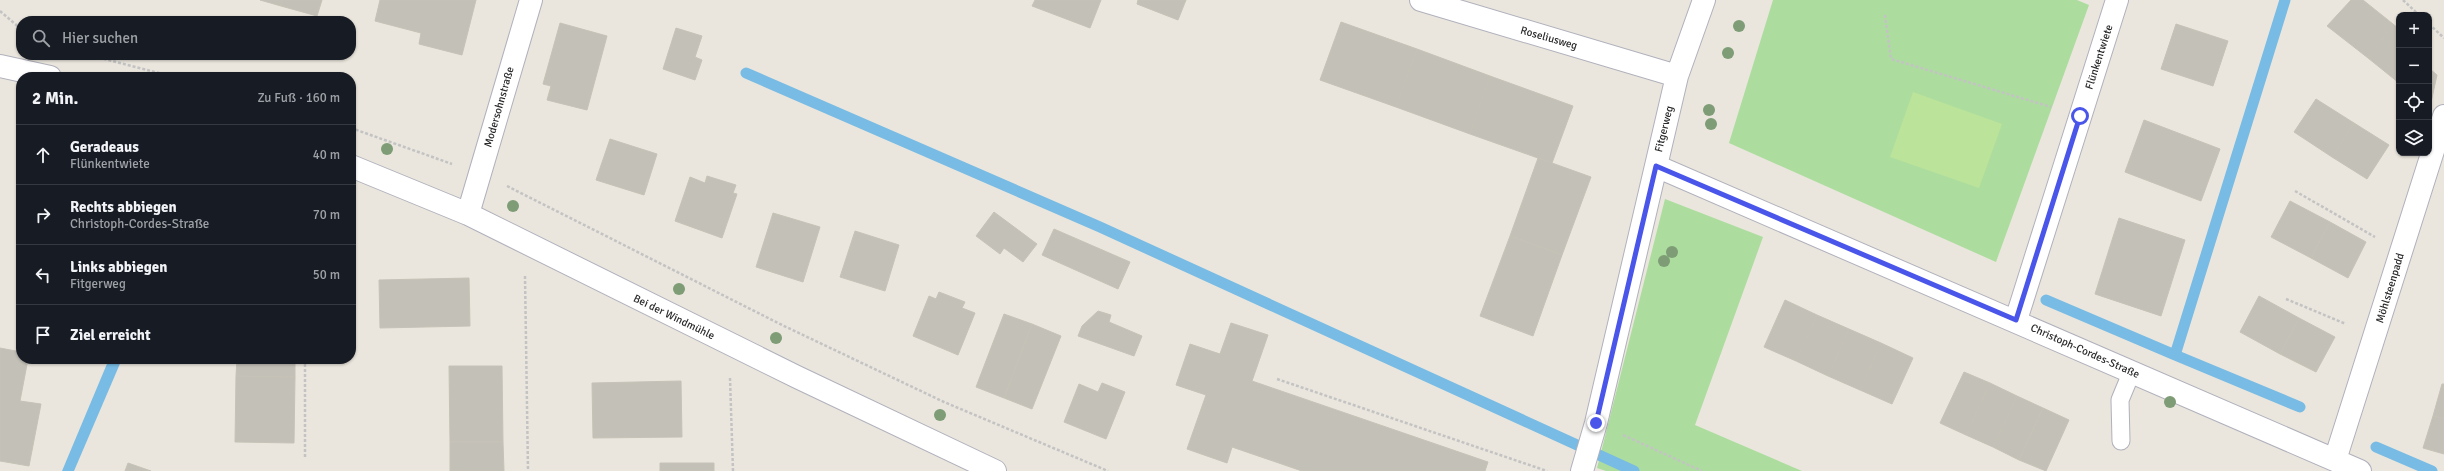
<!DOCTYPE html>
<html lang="de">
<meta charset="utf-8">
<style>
body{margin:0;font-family:Signika,sans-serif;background:#20242c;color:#f1f3f6}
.controls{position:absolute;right:12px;top:12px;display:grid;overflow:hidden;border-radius:8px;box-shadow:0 1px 3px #0004}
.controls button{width:36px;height:36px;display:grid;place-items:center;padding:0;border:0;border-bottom:1px solid #363941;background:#171b24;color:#f1f3f6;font:20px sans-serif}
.stop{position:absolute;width:12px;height:12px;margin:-9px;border:3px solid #4a55ea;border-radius:50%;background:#fff}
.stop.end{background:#4a55ea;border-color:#fff;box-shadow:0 1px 4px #0008}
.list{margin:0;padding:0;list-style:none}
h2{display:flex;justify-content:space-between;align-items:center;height:52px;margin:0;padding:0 16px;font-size:17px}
h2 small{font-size:13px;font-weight:400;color:#9ea1a6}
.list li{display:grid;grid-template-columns:26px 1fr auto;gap:12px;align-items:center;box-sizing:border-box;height:60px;padding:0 16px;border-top:1px solid #363941}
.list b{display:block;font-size:15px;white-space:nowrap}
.list p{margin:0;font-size:13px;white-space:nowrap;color:#9ea1a6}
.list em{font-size:13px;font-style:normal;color:#9ea1a6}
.icon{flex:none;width:22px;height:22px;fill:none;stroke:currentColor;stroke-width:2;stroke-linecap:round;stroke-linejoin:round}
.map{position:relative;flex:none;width:2444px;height:471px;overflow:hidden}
.search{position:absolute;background:#171b24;box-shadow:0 1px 3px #0004;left:16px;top:16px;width:340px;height:44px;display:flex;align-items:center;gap:10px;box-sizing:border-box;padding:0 14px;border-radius:16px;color:#9ea1a6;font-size:15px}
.panel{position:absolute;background:#171b24;box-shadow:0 1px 3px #0004;left:16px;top:72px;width:340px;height:292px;border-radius:16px}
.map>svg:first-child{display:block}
.green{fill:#acdd9e}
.pitch{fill:#bbe39a}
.water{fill:#78bbe4}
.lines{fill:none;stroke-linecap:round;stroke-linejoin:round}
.stream{stroke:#78bbe4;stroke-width:11}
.building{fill:#c3c0b8;stroke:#c6c2b7}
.service-casing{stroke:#b0b1bc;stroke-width:19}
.minor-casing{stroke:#b0b1bc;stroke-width:24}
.path{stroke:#c3c3c3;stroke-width:2.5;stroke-dasharray:3 2;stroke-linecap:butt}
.service{stroke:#fff;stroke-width:17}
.minor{stroke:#fff;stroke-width:22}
.tree{fill:#7e9c75}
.route{stroke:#4a55ea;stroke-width:5}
.labels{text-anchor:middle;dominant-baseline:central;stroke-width:3;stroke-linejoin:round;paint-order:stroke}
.street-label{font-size:11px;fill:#2a2a2a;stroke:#fff}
</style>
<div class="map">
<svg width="2444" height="471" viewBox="0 0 2444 471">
<rect width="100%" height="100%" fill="#eae6dd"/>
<path class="green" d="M1773,0H2077L2089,5L1996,262L1729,143Z
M1665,199L1763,237L1695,425L1802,471H1606L1597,468Z"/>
<path class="pitch" d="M1913,92L2002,124L1979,188L1890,157Z"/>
<path class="water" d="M109,359H122L74,471H62Z"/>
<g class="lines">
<path class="stream" d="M746,73L1100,227L1634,471
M2046,300L2175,355L2285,0
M2175,355L2300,407
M2376,447L2432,471"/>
</g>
<path class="building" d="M260,0H282L281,6Z
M282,0H322L317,16L281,6Z
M380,0H476L462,55L419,44L421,33L375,21Z
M1035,0H1101L1090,28L1032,6Z
M1138,0H1186L1178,20L1137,4Z
M2351,0H2363L2393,24L2368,58L2327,26Z
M1341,22L1417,49L1396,107L1320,80Z
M560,23L607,36L587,110L547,100L551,86L543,84Z
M2176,24L2228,41L2213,86L2161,69Z
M2393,24L2399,29V83L2368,58Z
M676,28L702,36L695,57L702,60L695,80L663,69Z
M1417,49L1490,76L1470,134L1396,107Z
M2429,68L2437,75L2430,107H2429Z
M1490,76L1573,106L1552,163L1470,134Z
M2316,99L2354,123L2332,157L2294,132Z
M2144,120L2220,149L2201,201L2125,172Z
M2354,123L2389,145L2367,179L2332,157Z
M610,139L657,154L644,195L596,180Z
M1538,158L1591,177L1562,255L1510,236Z
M707,176L736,185L733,193L737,194L722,238L675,221L690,177L705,183Z
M2290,201L2330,222L2311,258L2271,237Z
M994,212L1037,244L1023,262L1004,248L1000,254L976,236Z
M773,213L820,227L803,282L756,267Z
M2119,218L2185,240L2161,316L2095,294Z
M2330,222L2366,242L2348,278L2311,258Z
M1054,229L1130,262L1118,289L1042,255Z
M855,231L899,245L885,291L840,277Z
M1510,236L1562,255L1533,336L1480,316Z
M469,278L470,326L380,328L379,280Z
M939,292L965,302L962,308L975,313L958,355L913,336L929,296L936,299Z
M2259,296L2299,318L2280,354L2240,332Z
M1785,300L1817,315L1796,361L1764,347Z
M1098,311L1111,315L1109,322L1142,336L1134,356L1078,336L1082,326Z
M1004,314L1032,324L1004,398L976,387Z
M1817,315L1849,329L1828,376L1796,361Z
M2299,318L2335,337L2316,372L2280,354Z
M1231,323L1268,335L1252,381L1488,462L1485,471H1302L1232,447L1227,463L1187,449L1206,395L1176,385L1190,344L1220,354Z
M1032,324L1061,336L1032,409L1004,398Z
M1849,329L1881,343L1860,390L1828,376Z
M1881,343L1913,358L1892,404L1860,390Z
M0,348L21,352V359H28L20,401L41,404L29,466L0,461Z
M237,359H295V377L236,376Z
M449,366H502L503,442H450Z
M1964,372L1990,383L1966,435L1940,423Z
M236,376L295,377L294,443L235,442Z
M681,381L682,437L593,438L592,383Z
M1102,383L1125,392L1106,439L1064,422L1079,384L1098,392Z
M1990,383L2017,396L1993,447L1966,435Z
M2442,384H2444V419L2433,416Z
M2017,396L2043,408L2019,460L1993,447Z
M2043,408L2069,420L2046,471L2019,460Z
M2433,416L2444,419V454L2423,448Z
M450,442H503L504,471H450Z
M128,463L151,471H125Z
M660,463H714V471H660Z"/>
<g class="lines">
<defs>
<path id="service" d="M2121,441L2120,400L2132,371"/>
<path id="minor" d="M1421,0L1677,76
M0,66L50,77
M351,166L468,214L797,377L995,471
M1656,166L2360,471
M468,214L531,0
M2016,320L2117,0
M2335,460L2444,116
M1582,471L1596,423L1677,76L1704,0"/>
</defs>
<use href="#service" class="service-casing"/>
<use href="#minor" class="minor-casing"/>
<path class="path" d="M2403,0L2419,15
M0,11L21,29
M1885,15L1891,59L2051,107
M2429,24L2444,38
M89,55L174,77
M351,128L452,164
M507,186L782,325L944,402L1108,471
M2295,191L2375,237
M525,276L528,471
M2286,299L2346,324
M730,378L733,471
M1277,379L1547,471
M1623,435L1702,471
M305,457V359"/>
<use href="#service" class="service"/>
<use href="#minor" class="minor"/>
</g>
<g class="tree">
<circle cx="1739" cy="26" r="6"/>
<circle cx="1728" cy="53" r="6"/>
<circle cx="1709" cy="110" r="6"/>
<circle cx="1711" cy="124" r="6"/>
<circle cx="387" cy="149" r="6"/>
<circle cx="513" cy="206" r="6"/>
<circle cx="1672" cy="252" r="6"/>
<circle cx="1664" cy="261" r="6"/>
<circle cx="679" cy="289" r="6"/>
<circle cx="776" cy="338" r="6"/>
<circle cx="2170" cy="402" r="6"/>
<circle cx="940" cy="415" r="6"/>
</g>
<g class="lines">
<path class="route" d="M1596,423L1656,166L2016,320L2080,116"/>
</g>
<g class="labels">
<g class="street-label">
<text transform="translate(1549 38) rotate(16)">Roseliusweg</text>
<text transform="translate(2099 57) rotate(-72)">Flünkentwiete</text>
<text transform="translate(499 107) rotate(-74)">Modersohnstraße</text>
<text transform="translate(1664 129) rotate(-76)">Fitgerweg</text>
<text transform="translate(2390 288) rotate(-73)">Möhlsteenpadd</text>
<text transform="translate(674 317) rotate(26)">Bei der Windmühle</text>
<text transform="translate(2085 351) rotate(24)">Christoph-Cordes-Straße</text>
</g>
</g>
</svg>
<div class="controls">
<button>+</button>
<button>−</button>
<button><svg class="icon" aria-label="locate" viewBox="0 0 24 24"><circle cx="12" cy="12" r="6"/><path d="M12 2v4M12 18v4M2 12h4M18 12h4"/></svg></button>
<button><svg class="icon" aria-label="layers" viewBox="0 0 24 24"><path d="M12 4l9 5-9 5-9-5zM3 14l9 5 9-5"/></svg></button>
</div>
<div class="stop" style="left:2080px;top:116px"></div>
<div class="stop end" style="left:1596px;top:423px"></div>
<div class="search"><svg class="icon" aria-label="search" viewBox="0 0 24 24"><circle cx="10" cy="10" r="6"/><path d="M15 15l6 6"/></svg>Hier suchen</div>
<section class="panel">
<h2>2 Min.<small>Zu Fuß · 160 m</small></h2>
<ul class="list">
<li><svg class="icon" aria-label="ahead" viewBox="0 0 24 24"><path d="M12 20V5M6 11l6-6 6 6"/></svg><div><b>Geradeaus</b><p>Flünkentwiete</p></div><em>40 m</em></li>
<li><svg class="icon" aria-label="right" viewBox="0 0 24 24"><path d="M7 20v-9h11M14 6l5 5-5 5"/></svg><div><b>Rechts abbiegen</b><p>Christoph-Cordes-Straße</p></div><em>70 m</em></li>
<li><svg class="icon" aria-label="left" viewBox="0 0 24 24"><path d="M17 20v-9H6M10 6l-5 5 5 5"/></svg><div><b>Links abbiegen</b><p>Fitgerweg</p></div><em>50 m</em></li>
<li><svg class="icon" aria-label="arrive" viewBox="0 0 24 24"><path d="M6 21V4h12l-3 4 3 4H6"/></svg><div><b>Ziel erreicht</b></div></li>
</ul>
</section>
</div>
